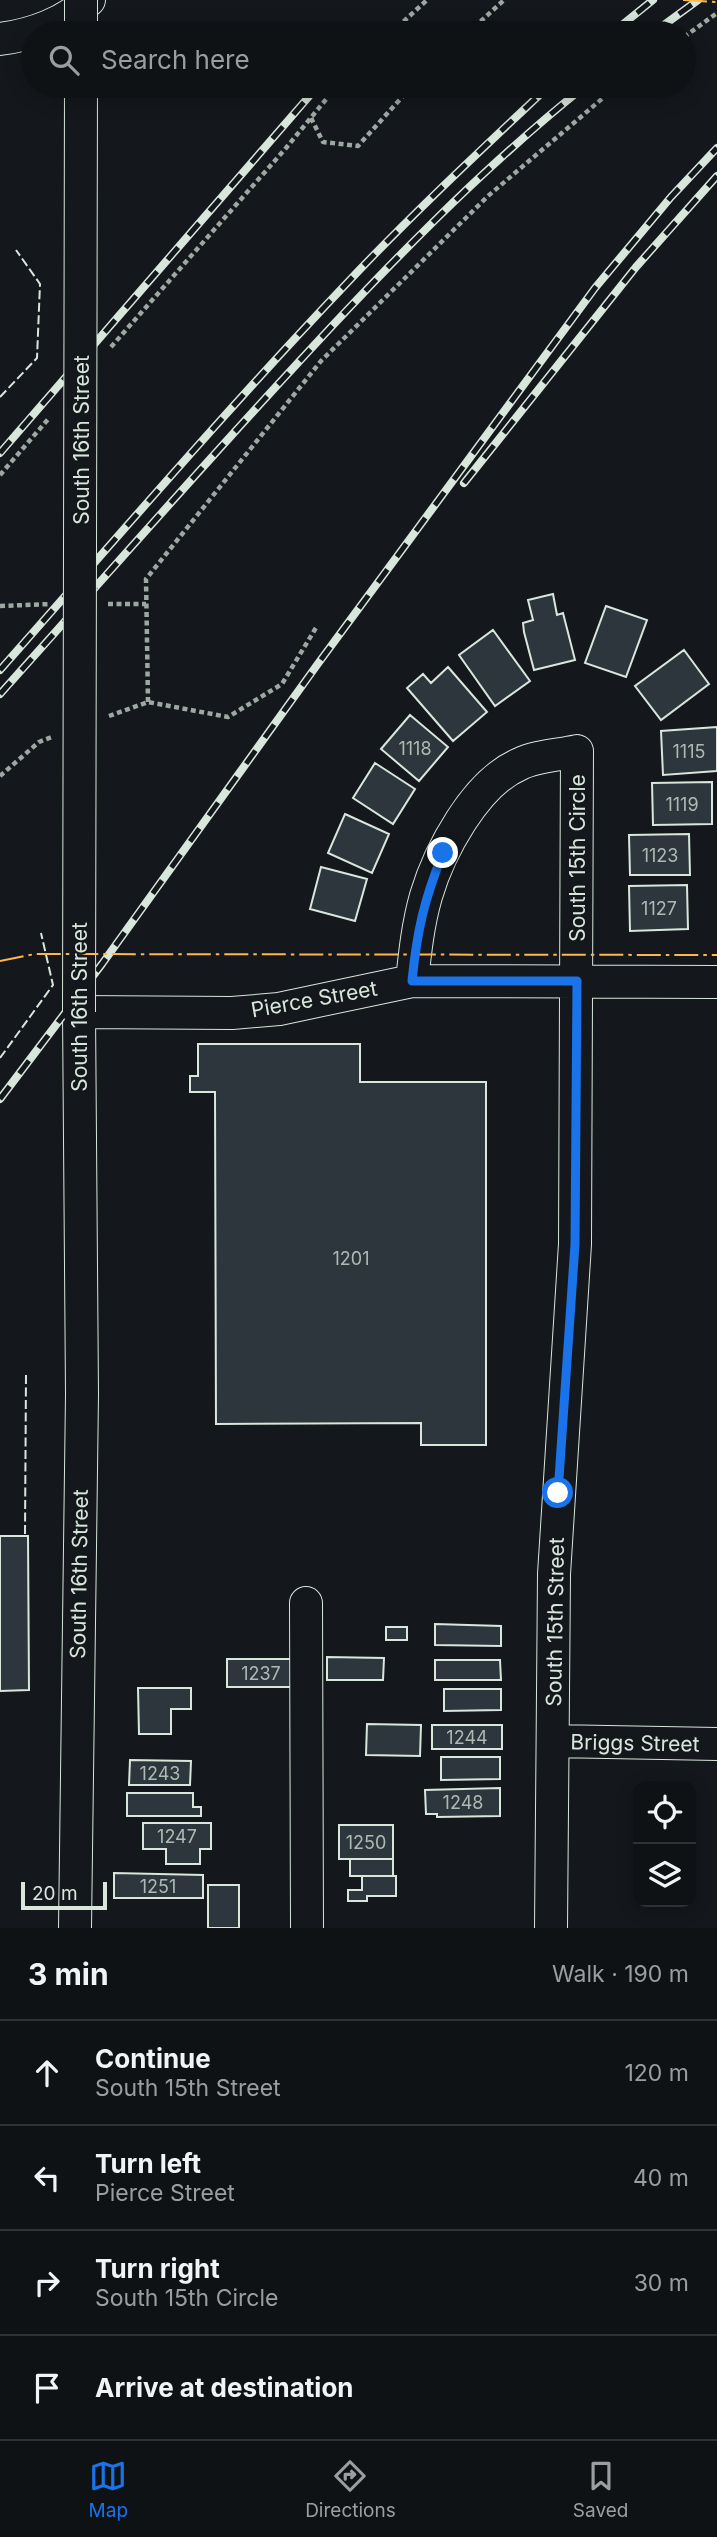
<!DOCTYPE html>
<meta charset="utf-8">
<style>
body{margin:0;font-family:Inter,sans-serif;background:#181b1e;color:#f1f3f6}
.controls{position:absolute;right:21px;bottom:21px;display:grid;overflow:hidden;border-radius:14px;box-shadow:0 4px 18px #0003}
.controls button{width:63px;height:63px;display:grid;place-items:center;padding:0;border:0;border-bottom:2px solid #2f3234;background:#0f1215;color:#f1f3f6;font:35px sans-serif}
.scale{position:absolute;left:21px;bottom:18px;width:86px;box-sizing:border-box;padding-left:7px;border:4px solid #d8e6dc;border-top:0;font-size:19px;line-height:24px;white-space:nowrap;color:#d8e6dc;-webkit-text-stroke:5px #14181c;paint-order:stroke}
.stop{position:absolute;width:21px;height:21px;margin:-16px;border:5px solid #1a73e8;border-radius:50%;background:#fff}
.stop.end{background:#1a73e8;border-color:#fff;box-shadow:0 2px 7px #0008}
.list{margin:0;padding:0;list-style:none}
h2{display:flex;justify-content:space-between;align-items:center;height:91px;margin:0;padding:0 28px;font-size:30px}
h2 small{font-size:23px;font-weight:400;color:#9b9ea0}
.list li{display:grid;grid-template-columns:46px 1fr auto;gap:21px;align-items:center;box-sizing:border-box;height:105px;padding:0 28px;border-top:2px solid #2f3234}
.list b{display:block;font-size:26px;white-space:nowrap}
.list p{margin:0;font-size:23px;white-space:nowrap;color:#9b9ea0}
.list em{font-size:23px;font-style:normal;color:#9b9ea0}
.icon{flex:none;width:38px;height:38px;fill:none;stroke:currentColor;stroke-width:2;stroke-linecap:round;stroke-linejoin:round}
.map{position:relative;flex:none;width:717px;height:1928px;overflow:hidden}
.search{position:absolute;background:#0f1215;box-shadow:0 4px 18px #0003;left:21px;right:21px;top:21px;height:77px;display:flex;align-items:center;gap:18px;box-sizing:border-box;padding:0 24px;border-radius:38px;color:#9b9ea0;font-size:26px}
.sheet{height:511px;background:#0f1215}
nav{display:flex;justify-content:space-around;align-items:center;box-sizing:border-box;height:98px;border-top:2px solid #2f3234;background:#0f1215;font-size:19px;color:#9b9ea0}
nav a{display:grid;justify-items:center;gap:4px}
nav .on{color:#1a73e8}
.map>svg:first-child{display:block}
.building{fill:#2c363c;stroke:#d8e6dc;stroke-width:2}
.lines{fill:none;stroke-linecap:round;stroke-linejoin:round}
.minor-casing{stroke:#d8e6dc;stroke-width:34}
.path{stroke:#9da8a2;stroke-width:4.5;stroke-dasharray:5 3.5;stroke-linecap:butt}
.minor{stroke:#14181c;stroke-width:32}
.rail-casing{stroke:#d8e6dc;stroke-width:8}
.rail{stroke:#14181c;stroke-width:5;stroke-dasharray:16;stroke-linecap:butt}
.minor-bridge-casing{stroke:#d8e6dc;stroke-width:34;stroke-linecap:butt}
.minor-bridge{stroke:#14181c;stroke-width:32}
.fence{stroke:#d8e6dc;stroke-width:2;stroke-dasharray:9 3.5;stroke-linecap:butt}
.power{stroke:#ffb74d;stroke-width:2;stroke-dasharray:24 5 3.5 5;stroke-linecap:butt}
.route{stroke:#1a73e8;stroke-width:9}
.labels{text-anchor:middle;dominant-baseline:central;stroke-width:5;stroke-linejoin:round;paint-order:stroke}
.number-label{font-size:18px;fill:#adbab4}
.street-label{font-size:21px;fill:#d8e6dc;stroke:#14181c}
</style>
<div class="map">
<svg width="717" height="1928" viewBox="0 0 717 1928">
<rect width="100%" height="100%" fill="#14181c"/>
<path class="building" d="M553,594L557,615L563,613L575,660L534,670L524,632L523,623L533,620L528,600Z
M606,606L647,620L626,677L585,663Z
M493,630L530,681L495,706L459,655Z
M684,650L709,684L661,720L635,686Z
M448,667L487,712L453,741L407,688L423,674L431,683Z
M410,715L448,747L419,781L381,749Z
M717,727V771L663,775L661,731Z
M375,763L415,789L393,824L353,798Z
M712,782V824L653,825L652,783Z
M345,814L389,834L372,873L328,853Z
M689,834L690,875H630L629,835Z
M321,867L367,879L355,921L310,909Z
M687,885L688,929L630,931L629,886Z
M198,1044H360V1082H486V1445H421V1423L216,1424L215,1092H190V1076H198Z
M0,1536H28L29,1690L0,1691Z
M435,1624L501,1626V1646L435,1645Z
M386,1627H407V1640H386Z
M327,1657L384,1658L383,1680H327Z
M227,1659H295L294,1687H227Z
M435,1660H500L501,1680H435Z
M138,1688H191V1709H171V1734H139Z
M444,1689H501V1710L444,1711Z
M367,1724L421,1725L420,1756L366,1755Z
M432,1725H502V1749H432Z
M441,1757H500V1779L441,1780Z
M130,1760L191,1761L190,1785H129Z
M500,1788V1816L437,1817V1814H426L425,1790Z
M127,1793H193V1807H201V1816H127Z
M143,1823H211V1849H200V1864H166V1849H143Z
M339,1825H393V1859H339Z
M350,1859H393V1876H350Z
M114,1873L203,1875V1898H114Z
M362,1876H396V1896H367V1901H348V1890H362Z
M208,1885H239V1928H208Z"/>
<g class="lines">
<defs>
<path id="minor" d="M0,39C31,35 66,23 89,0
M412,981C415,952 418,924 426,896C439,852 475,783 520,764C536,756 559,755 577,751L575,1244L554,1574L551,1928
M306,1603L307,1928
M553,1741L717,1744
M75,1928L82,1394L79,1012L232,1013L279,1009L412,981L717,982"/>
</defs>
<use href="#minor" class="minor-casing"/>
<path class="path" d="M391,33L427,0
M468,33L504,0
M684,37L717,13
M311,118L323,142L358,146L412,86
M111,347L286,148L337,86
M0,475L50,417
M108,604H146
M0,606L51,604
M148,702L146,579L321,361L488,196L617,86
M109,716L148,702L228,717L282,684L317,626
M0,776L39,742L52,737"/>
<use href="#minor" class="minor"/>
<defs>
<path id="rail" d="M612,33L653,0
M653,33L698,0
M0,453L318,86
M464,483L636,267L717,176
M0,670C115,540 228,408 348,282C412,214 481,150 549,86
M0,694C98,585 195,474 295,366C386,267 479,171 585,86
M0,1099L102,964L317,665L595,288L671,197L717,148"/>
</defs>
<use href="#rail" class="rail-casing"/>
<use href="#rail" class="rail"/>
<defs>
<path id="minor-bridge" d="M81,0V33
M79,1012L81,86"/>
</defs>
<use href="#minor-bridge" class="minor-bridge-casing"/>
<use href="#minor-bridge" class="minor-bridge"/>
<path class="fence" d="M0,397L37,358L40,284L16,250
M0,1058L53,985L41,933
M25,1534L26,1375"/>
<path class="power" d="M683,0L717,2
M0,961L35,954L717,955"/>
</g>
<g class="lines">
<path class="route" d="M443,853C424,900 417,931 412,981H577L575,1244L558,1493"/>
</g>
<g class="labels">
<g class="number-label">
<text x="415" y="748">1118</text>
<text x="689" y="751">1115</text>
<text x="682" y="804">1119</text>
<text x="660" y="855">1123</text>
<text x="659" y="908">1127</text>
<text x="351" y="1258">1201</text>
<text x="261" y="1673">1237</text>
<text x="467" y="1737">1244</text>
<text x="160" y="1773">1243</text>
<text x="463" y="1802">1248</text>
<text x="177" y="1836">1247</text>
<text x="366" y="1842">1250</text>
<text x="158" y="1886">1251</text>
</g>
<g class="street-label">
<text transform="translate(81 440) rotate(-90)">South 16th Street</text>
<text transform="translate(577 858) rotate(-90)">South 15th Circle</text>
<text transform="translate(314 999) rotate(-10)">Pierce Street</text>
<text transform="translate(79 1007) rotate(-90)">South 16th Street</text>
<text transform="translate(79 1574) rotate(-89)">South 16th Street</text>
<text transform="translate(555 1622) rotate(-89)">South 15th Street</text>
<text transform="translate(635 1743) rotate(1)">Briggs Street</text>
</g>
</g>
</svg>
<div class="controls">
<button><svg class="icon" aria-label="locate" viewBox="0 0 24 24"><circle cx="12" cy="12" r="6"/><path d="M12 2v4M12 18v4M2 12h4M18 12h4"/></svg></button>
<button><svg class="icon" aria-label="layers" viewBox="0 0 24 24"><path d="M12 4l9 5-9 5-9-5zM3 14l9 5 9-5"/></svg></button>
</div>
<div class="scale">20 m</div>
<div class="stop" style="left:558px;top:1493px"></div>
<div class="stop end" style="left:443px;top:853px"></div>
<div class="search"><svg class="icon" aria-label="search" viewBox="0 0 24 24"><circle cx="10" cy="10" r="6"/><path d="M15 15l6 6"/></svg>Search here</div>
</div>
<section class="sheet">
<h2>3 min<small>Walk · 190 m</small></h2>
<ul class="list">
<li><svg class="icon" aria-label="ahead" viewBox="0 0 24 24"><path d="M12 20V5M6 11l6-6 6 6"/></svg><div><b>Continue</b><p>South 15th Street</p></div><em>120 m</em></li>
<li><svg class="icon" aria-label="left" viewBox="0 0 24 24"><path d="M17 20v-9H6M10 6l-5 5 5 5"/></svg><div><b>Turn left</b><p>Pierce Street</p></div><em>40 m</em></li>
<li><svg class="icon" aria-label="right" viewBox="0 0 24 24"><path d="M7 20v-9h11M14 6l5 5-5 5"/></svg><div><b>Turn right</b><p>South 15th Circle</p></div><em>30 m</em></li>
<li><svg class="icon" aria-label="arrive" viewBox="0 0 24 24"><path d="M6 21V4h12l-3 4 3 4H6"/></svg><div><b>Arrive at destination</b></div></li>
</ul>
</section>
<nav>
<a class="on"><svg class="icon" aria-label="map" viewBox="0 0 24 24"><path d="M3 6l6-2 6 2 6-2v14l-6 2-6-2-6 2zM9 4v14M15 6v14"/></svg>Map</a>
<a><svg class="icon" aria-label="directions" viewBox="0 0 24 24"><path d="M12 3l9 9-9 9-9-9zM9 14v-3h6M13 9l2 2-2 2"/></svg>Directions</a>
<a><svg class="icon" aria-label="saved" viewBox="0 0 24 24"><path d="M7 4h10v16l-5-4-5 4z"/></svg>Saved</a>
</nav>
